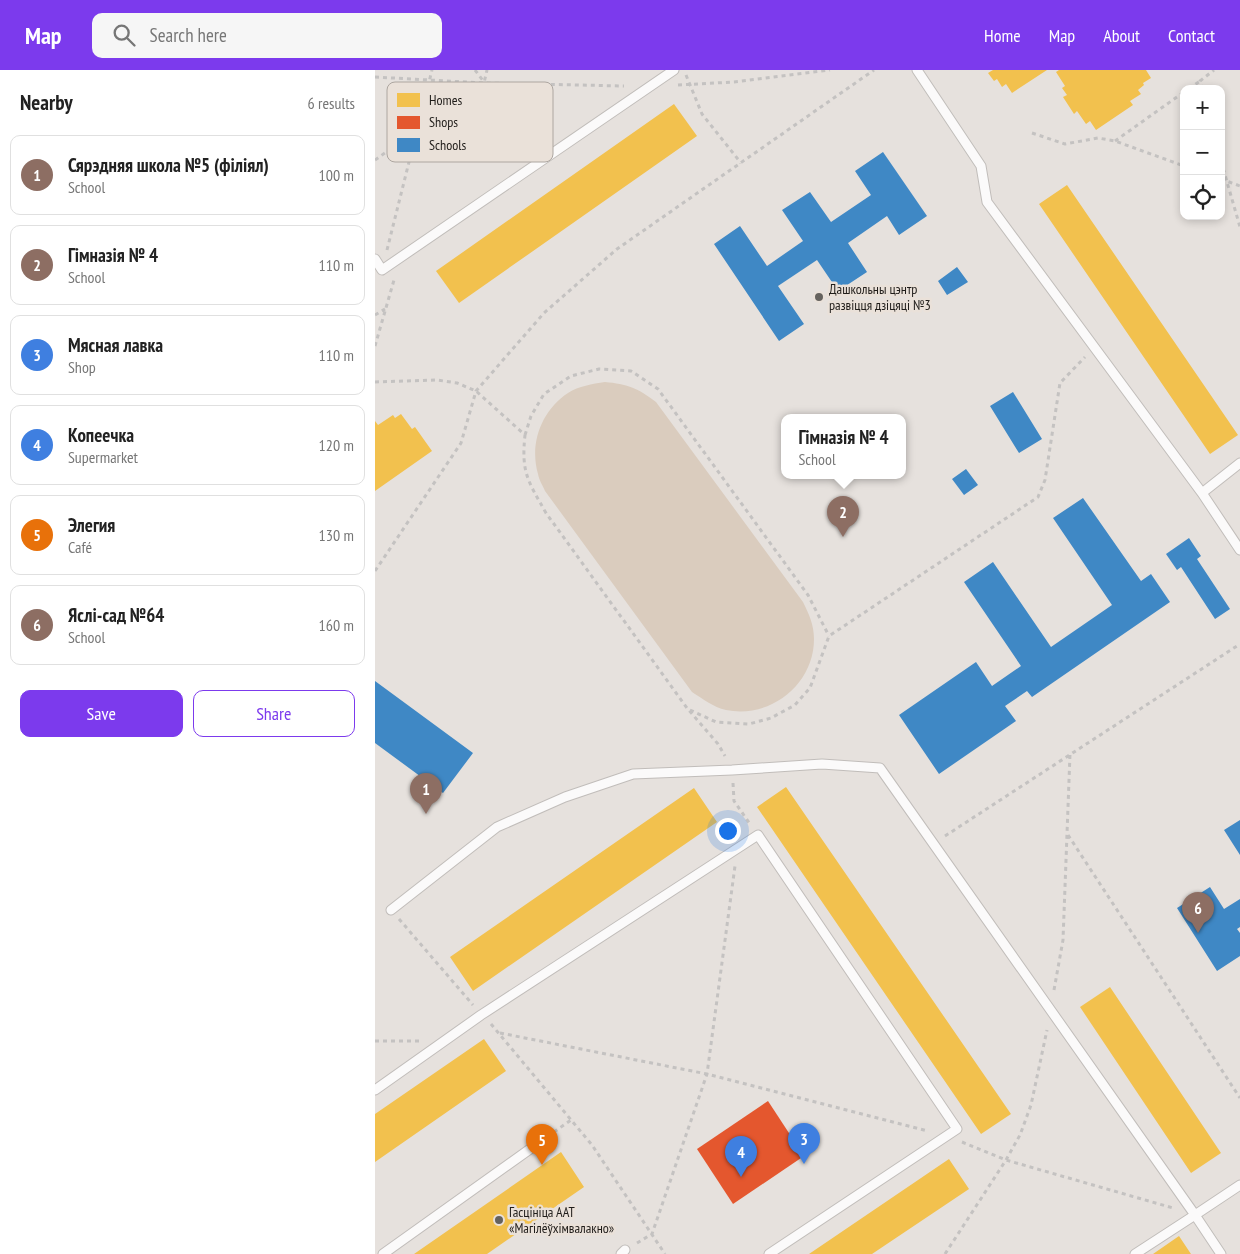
<!DOCTYPE html>
<meta charset="utf-8">
<style>
body{margin:0;font-family:"PT Sans Narrow",sans-serif;background:#f6f6f6;color:#222}
.controls{position:absolute;right:15px;top:15px;display:grid;overflow:hidden;border-radius:10px;box-shadow:0 2px 8px #0003}
.controls button{width:45px;height:45px;display:grid;place-items:center;padding:0;border:0;border-bottom:1px solid #e0e0e0;background:#fff;color:#222;font:25px sans-serif}
.you{position:absolute;left:352px;top:760px;width:18px;height:18px;margin:-12px;border:4px solid #fff;border-radius:50%;background:#1a73e8;box-shadow:0 0 0 8px #1a73e833}
.badge{display:grid;place-items:center;width:32px;height:32px;border-radius:50%;background:#7c3aed;color:#fff;font-size:16px;font-weight:700}
.pin{position:absolute;translate:-50% -41px;filter:drop-shadow(0 1px 2px #0008)}
.pin::after{content:'';position:absolute;top:26px;width:18px;height:15px;background:inherit;clip-path:polygon(0 0,100% 0,50% 100%)}
.popup{position:absolute;left:406px;top:344px;width:125px;height:65px;box-sizing:border-box;display:grid;place-content:center;border-radius:10px;background:#fff;filter:drop-shadow(0 1px 4px #0005);font-size:16px;white-space:nowrap;color:#767676}
.popup b{font-size:19px;color:#222}
.popup::after{content:'';position:absolute;left:50%;top:100%;margin-left:-10px;border:10px solid transparent;border-top-color:#fff}
.list{margin:0;padding:0;list-style:none}
h2{display:flex;justify-content:space-between;align-items:center;height:65px;margin:0;padding:0 20px;font-size:21px}
h2 small{font-size:16px;font-weight:400;color:#767676}
.list li{display:grid;grid-template-columns:32px 1fr auto;gap:15px;align-items:center;box-sizing:border-box;height:80px;margin:0 10px 10px;padding:0 10px;border:1px solid #e0e0e0;border-radius:10px}
.list b{display:block;font-size:19px;white-space:nowrap}
.list p{margin:0;font-size:16px;white-space:nowrap;color:#767676}
.list em{font-size:16px;font-style:normal;color:#767676}
.actions{display:flex;gap:10px;padding:15px 20px}
.actions a{flex:1;padding:11px 0;border:1px solid #7c3aed;border-radius:10px;text-align:center;font-size:18px;color:#7c3aed}
.actions .main{background:#7c3aed;color:#fff}
.icon{flex:none;width:28px;height:28px;fill:none;stroke:currentColor;stroke-width:2;stroke-linecap:round;stroke-linejoin:round}
.map{position:relative;flex:none;width:865px;height:1184px;overflow:hidden}
header{display:flex;align-items:center;gap:30px;box-sizing:border-box;height:70px;padding:0 25px;background:#7c3aed;color:#fff}
header strong{font-size:24px}
nav{display:flex;gap:28px;margin-inline-start:auto;font-size:18px}
.search{width:350px;height:45px;background:#f6f6f6;display:flex;align-items:center;gap:12px;box-sizing:border-box;padding:0 18px;border-radius:10px;color:#767676;font-size:19px}
main{display:flex}
aside{flex:1;background:#fff}
.map>svg:first-child{display:block}
.green{fill:#daccbe}
.homes{fill:#f2c14e}
.shops{fill:#e4572e}
.schools{fill:#3f88c5}
.lines{fill:none;stroke-linecap:round;stroke-linejoin:round}
.service-casing{stroke:#c1bdba;stroke-width:11}
.path{stroke:#c4c2c1;stroke-width:3;stroke-dasharray:4 4;stroke-linecap:butt}
.service{stroke:#fbfafa;stroke-width:9}
.poi-dot{fill:#65625e;stroke:#eae1d9;stroke-width:2}
.labels{text-anchor:middle;dominant-baseline:central;stroke-width:5;stroke-linejoin:round;paint-order:stroke}
.poi-label{font-size:14px;fill:#201d1a;stroke:#eae1d9;text-anchor:start}
.key{fill:#eae1d9;stroke:#ada6a0;stroke-width:1}
.key-label{font-size:14px;fill:#201d1a}
</style>
<header>
<strong>Map</strong>
<div class="search"><svg class="icon" aria-label="search" viewBox="0 0 24 24"><circle cx="10" cy="10" r="6"/><path d="M15 15l6 6"/></svg>Search here</div>
<nav><a>Home</a><a>Map</a><a>About</a><a>Contact</a></nav>
</header>
<main>
<aside>
<h2>Nearby<small>6 results</small></h2>
<ul class="list">
<li><span class="badge" style="background:#8d6e63">1</span><div><b>Сярэдняя школа №5 (філіял)</b><p>School</p></div><em>100 m</em></li>
<li><span class="badge" style="background:#8d6e63">2</span><div><b>Гімназія № 4</b><p>School</p></div><em>110 m</em></li>
<li><span class="badge" style="background:#3f7fe0">3</span><div><b>Мясная лавка</b><p>Shop</p></div><em>110 m</em></li>
<li><span class="badge" style="background:#3f7fe0">4</span><div><b>Копеечка</b><p>Supermarket</p></div><em>120 m</em></li>
<li><span class="badge" style="background:#e8710a">5</span><div><b>Элегия</b><p>Café</p></div><em>130 m</em></li>
<li><span class="badge" style="background:#8d6e63">6</span><div><b>Яслі-сад №64</b><p>School</p></div><em>160 m</em></li>
</ul>
<div class="actions"><a class="main">Save</a><a>Share</a></div>
</aside>
<div class="map">
<svg width="865" height="1184" viewBox="0 0 865 1184">
<rect width="100%" height="100%" fill="#e6e1dd"/>
<path class="green" d="M230,312C252,314 263,318 281,332L428,532C434,544 439,555 439,569C439,614 396,649 351,640C338,637 328,629 317,622L170,421C168,416 164,410 163,404C154,373 167,340 193,323C204,316 217,314 230,312Z"/>
<path class="homes" d="M618,0H672L637,23L631,14L627,17L622,9L619,11L613,3Z
M684,0H771L776,8L768,13L769,15L763,20L766,24L755,31L758,35L721,60L715,51L711,54L702,41L699,44L688,27L692,25L687,18L690,16L681,2Z
M299,34L322,66L84,233L61,201Z
M692,115L863,365L835,384L664,134Z
M26,344L37,359L40,357L57,381L0,421V351L3,355L18,345L20,348Z
M411,717L636,1044L606,1064L382,737Z
M319,718L342,752L98,921L75,887Z
M735,917L846,1083L816,1103L705,937Z
M109,969L131,1001L0,1092V1044Z
M186,1082L209,1117L112,1184H39Z
M574,1089L594,1119L497,1184H434Z
M804,1166L816,1184H778Z"/>
<path class="shops" d="M393,1031L429,1086L358,1134L322,1079Z"/>
<path class="schools" d="M508,82L552,146L524,165L512,146L473,173L492,202L463,221L442,190L403,216L429,254L404,271L339,174L365,156L392,196L428,171L407,140L435,122L456,152L496,125L480,101Z
M582,197L593,212L572,225L563,211Z
M638,322L667,369L644,383L615,336Z
M591,399L603,415L589,425L577,409Z
M708,428L766,511L776,504L795,532L657,627L652,621L630,636L641,651L564,704L524,645L601,592L617,616L646,596L589,512L618,492L676,577L737,535L678,448Z
M814,468L826,486L822,489L855,539L840,549L806,497L802,500L791,484Z
M0,611L98,683L68,723L0,673Z
M865,750V785L849,760Z
M835,817L849,839L865,829V857L862,859L865,863V886L842,901L802,838Z"/>
<g class="lines">
<defs>
<path id="service" d="M542,0L606,96L612,132L827,423L865,480
M0,189L7,200L299,0
M827,423L865,393
M16,840L122,757L190,727L258,704L357,700L447,694L505,698L820,1145L865,1115
M0,1020L106,945L383,765L582,1059L394,1184
M8,1184L169,1069
M246,1184L250,1180
M760,1184L820,1145L846,1184"/>
</defs>
<use href="#service" class="service-casing"/>
<path class="path" d="M100,0L109,12
M311,5L327,44L366,93
M0,7L109,13L249,16
M303,15L359,12L455,0
M814,19L825,11
M827,19L825,11L839,0
M657,63L690,74L723,68L740,71L809,96
M740,71L809,22
M0,90L109,13L112,0
M846,91L865,157
M846,109L865,116
M12,180L57,0
M0,245L10,239
M0,276L19,210
M0,312L62,310L82,313L101,321L150,365C146,403 153,411 171,443L312,638L343,674L350,686
M150,365L156,346L169,324L196,306L224,299L256,301L283,319L433,525L454,566
M0,501L86,373L101,321L169,243L242,179L499,0
M315,640L341,652L374,654L396,648L420,635L435,618L454,566L663,427L670,410L685,313L710,287
M358,713L359,731L375,754
M693,765L865,1028
M570,766L865,574
M24,849L98,935
M679,920L688,870L695,684
M116,954L217,1075L290,1184
M125,963L332,1004L553,1061
M0,971H44
M179,1062L196,1050
M587,1072L631,1090L798,1138
M262,1173L277,1164L332,1004L360,796
M570,1184L631,1090L645,1065L656,1035L672,960"/>
<use href="#service" class="service"/>
</g>
<g class="poi-dot">
<circle cx="444" cy="227" r="5"/>
<circle cx="124" cy="1150" r="5"/>
</g>
<g class="labels">
<g class="poi-label">
<text x="454" y="219">Дашкольны цэнтр<tspan x="454" dy="16">развіцця дзіцяці №3</tspan></text>
<text x="134" y="1142">Гасцініца ААТ<tspan x="134" dy="16">«Магілёўхімвалакно»</tspan></text>
</g>
</g>
<rect x="12" y="12" width="166" height="80" rx="8" class="key"/>
<rect x="22" y="23" width="23" height="14" fill="#f2c14e"/>
<rect x="22" y="46" width="23" height="13" fill="#e4572e"/>
<rect x="22" y="68" width="23" height="14" fill="#3f88c5"/>
<g class="key-label">
<text x="54" y="35">Homes</text>
<text x="54" y="57">Shops</text>
<text x="54" y="80">Schools</text>
</g>
</svg>
<div class="controls">
<button>+</button>
<button>−</button>
<button><svg class="icon" aria-label="locate" viewBox="0 0 24 24"><circle cx="12" cy="12" r="6"/><path d="M12 2v4M12 18v4M2 12h4M18 12h4"/></svg></button>
</div>
<div class="you"></div>
<div class="pin badge" style="left:51px;top:744px;background:#8d6e63">1</div>
<div class="pin badge" style="left:468px;top:467px;background:#8d6e63">2</div>
<div class="popup"><b>Гімназія № 4</b>School</div>
<div class="pin badge" style="left:429px;top:1094px;background:#3f7fe0">3</div>
<div class="pin badge" style="left:366px;top:1107px;background:#3f7fe0">4</div>
<div class="pin badge" style="left:167px;top:1095px;background:#e8710a">5</div>
<div class="pin badge" style="left:823px;top:863px;background:#8d6e63">6</div>
</div>
</main>
